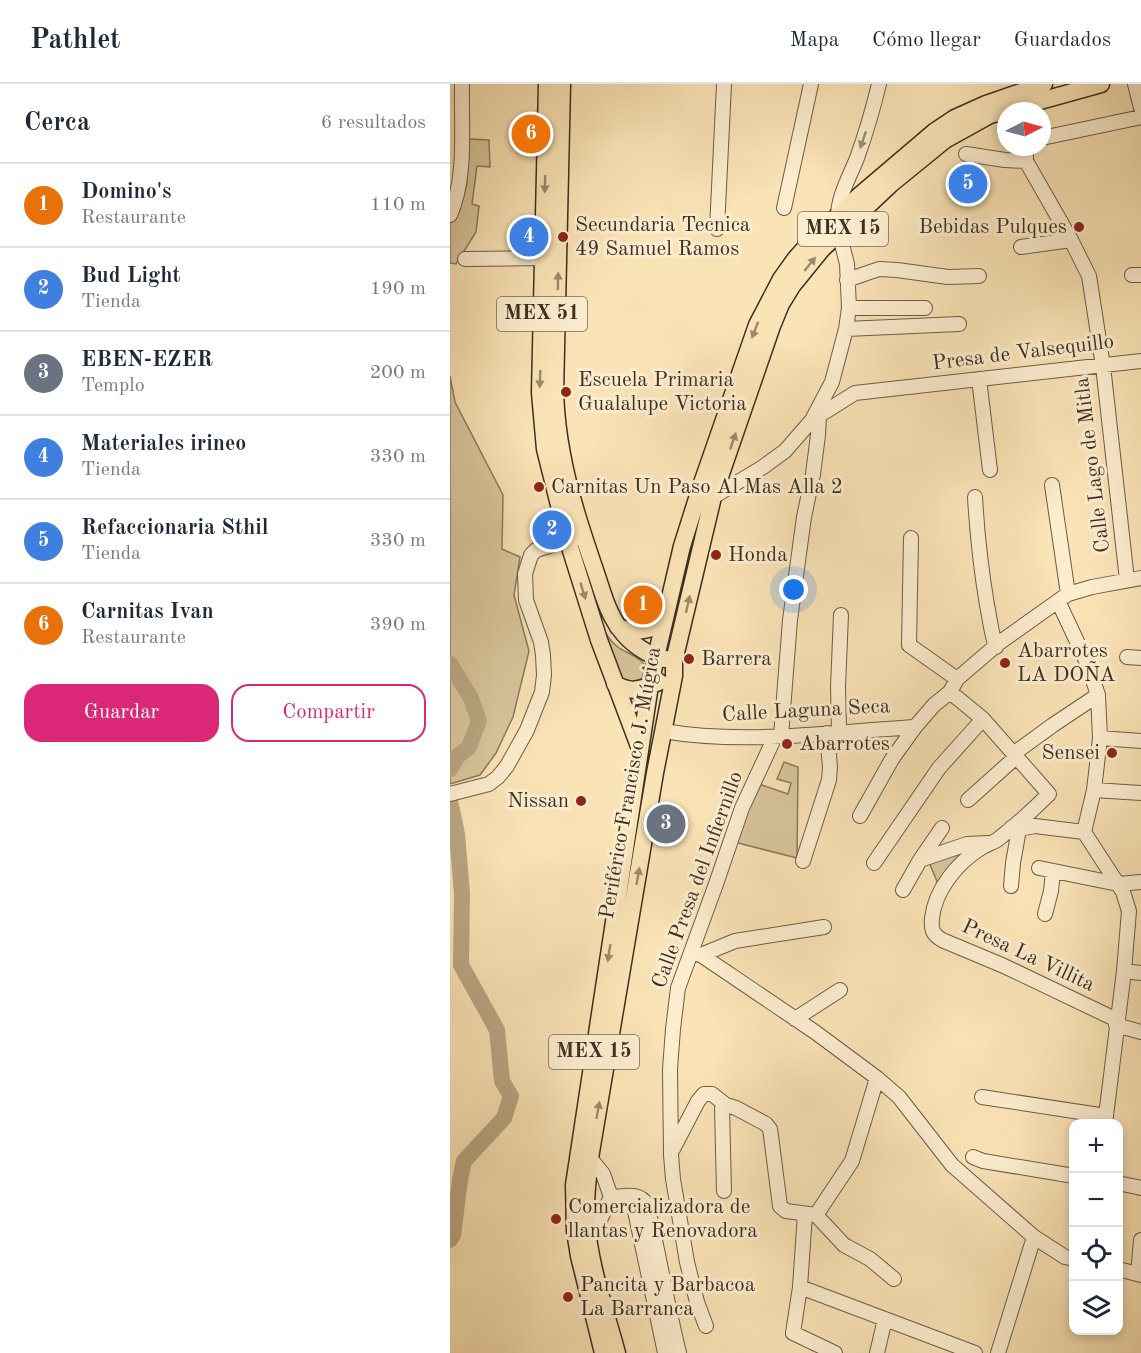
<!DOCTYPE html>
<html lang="es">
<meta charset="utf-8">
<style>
body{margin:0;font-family:"Old Standard TT",serif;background:#f6f6f7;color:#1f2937}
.controls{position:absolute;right:18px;bottom:18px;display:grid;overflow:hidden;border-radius:12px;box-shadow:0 3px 9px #0003}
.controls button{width:54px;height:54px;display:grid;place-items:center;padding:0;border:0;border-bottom:2px solid #e0e1e3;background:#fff;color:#1f2937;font:30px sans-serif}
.compass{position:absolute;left:547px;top:18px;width:54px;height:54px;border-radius:50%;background:#fff;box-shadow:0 3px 9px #0003;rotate:84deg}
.you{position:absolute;left:344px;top:506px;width:21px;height:21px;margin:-15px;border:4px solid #fff;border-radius:50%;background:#1a73e8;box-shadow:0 0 0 9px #1a73e833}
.badge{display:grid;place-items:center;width:39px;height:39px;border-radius:50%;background:#db2777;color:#fff;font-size:20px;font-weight:700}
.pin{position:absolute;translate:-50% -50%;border:3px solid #fff;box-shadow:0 2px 6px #0006}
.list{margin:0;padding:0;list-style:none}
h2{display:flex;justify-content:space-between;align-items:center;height:78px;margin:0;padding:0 24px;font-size:26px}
h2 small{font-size:20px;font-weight:400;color:#747a83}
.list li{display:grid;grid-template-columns:39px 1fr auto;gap:18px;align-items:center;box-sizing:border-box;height:84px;padding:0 24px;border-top:2px solid #e0e1e3}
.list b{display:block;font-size:22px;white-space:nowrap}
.list p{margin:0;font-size:20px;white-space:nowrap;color:#747a83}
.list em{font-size:20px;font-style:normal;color:#747a83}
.actions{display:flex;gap:12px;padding:18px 24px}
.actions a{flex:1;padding:14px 0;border:2px solid #db2777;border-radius:18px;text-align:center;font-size:21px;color:#db2777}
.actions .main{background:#db2777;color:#fff}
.icon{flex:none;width:33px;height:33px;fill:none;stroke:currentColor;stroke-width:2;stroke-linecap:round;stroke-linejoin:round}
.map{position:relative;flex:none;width:691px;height:1269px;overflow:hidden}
header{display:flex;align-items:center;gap:36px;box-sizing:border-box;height:84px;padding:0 30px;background:#fff;border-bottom:2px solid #e0e1e3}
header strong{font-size:28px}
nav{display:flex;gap:33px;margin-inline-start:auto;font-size:21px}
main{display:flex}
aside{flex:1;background:#fff}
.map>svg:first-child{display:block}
.green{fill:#d9c59c;stroke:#8a7a60;stroke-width:1.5}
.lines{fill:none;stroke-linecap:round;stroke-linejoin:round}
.river{stroke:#b9a683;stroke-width:16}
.minor-casing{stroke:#6a5d48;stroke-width:16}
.major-casing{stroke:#3a3023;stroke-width:19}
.minor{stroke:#fcedcf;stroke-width:14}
.major{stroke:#fae3b5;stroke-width:16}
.oneway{fill:#9b8e79}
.oneway2{fill:#9a8a6c}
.poi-dot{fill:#8f2418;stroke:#fcedcf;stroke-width:2}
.labels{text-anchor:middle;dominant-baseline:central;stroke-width:6;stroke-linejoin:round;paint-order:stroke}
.shield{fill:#fcedcf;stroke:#746957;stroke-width:1.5}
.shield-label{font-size:20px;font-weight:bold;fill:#3a3023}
.poi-label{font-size:21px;fill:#3a3023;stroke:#fcedcf;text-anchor:start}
.street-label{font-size:21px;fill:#3a3023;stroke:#fcedcf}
</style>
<header>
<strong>Pathlet</strong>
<nav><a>Mapa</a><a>Cómo llegar</a><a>Guardados</a></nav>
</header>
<main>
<aside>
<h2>Cerca<small>6 resultados</small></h2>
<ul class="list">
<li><span class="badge" style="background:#e8710a">1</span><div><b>Domino's</b><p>Restaurante</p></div><em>110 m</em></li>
<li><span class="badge" style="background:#3f7fe0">2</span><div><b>Bud Light</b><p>Tienda</p></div><em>190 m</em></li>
<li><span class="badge" style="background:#6b7280">3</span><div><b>EBEN-EZER</b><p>Templo</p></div><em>200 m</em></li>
<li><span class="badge" style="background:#3f7fe0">4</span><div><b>Materiales irineo</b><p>Tienda</p></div><em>330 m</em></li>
<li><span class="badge" style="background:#3f7fe0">5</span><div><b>Refaccionaria Sthil</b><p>Tienda</p></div><em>330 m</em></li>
<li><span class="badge" style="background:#e8710a">6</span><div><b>Carnitas Ivan</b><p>Restaurante</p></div><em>390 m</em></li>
</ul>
<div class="actions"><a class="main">Guardar</a><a>Compartir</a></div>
</aside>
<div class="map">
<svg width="691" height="1269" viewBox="0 0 691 1269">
<rect width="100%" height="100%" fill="#fae3b5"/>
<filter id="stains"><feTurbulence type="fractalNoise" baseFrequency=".00333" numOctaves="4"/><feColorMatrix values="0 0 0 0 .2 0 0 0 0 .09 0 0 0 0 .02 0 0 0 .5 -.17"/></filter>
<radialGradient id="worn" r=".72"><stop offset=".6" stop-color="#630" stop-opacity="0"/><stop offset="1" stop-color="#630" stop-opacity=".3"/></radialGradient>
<path class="green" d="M18,55L39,56L40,83L27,82L22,120L29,122L26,148L6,180L0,179V139L9,128L17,99Z
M0,292L5,318L53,411L52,465L70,473L64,511L79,567L63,633L46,669L30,691L0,700Z
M144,523C150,536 155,554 168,563C177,570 195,574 196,586C197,594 189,623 187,632L182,630Z
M334,678L348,683L347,774L284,758L309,700L338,710L341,699L327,695Z
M522,762L489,802L478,776Z"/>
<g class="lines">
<path class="river" d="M0,580L21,614L29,637L19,663L8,672L0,685
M0,717L7,750L12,810L11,881L47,946L52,997L61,1012L54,1034L14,1077L10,1096L3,1151L0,1156"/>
<defs>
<path id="minor" d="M685,0L691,24
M592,54L691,33
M576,63V77L621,156L639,192L653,282L677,496
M516,70L555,76L576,77
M334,124L361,0
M0,131C17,93 11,42 12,0
M388,133C388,112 400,92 407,74C416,49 423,25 429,0
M267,145L274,0
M571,163L621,156
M15,175L94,174
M682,191H691
M397,196L429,185L447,186L498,193L529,192
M399,224H475
M396,245L509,240
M529,295L540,386
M363,334L382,298L396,245L399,224L397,180L389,148
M602,401L618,510
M260,410L263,413L313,383L335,367L362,336L405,309L691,277
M525,413C527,449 531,485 537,521C540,535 541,549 546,563
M461,454L459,561L507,595
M608,517L638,581L648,611L650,654L644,706L634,748
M677,573L691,574
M500,608L533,635L599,710C583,726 565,742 547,756C542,759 536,761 531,764C507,779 485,806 482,834C481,845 482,850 492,856L554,882L667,936
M213,647C296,661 381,648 465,643
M389,647L388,603L391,531
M331,652L340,536L354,433L363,390L368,351L369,332
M650,654L691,657
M563,670L603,641L648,611
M644,706L691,709
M0,710L39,700L48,693L57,682L77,646L92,608L94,591L93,571L91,558L76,516L75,490L81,471L86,466L126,454
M518,716L566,673
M410,732L442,675L465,643L484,621L500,608L507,595L549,559L618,510L642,503L691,494
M561,744L569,745L585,742L634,748
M634,748L673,808L679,827L674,887L655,1040
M470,776L492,744
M353,777L379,696L380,683L377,649
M424,779L489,684L533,635
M589,784L668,800L691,798
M561,802L563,779L569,745
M453,806L470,776L473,775L517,760L538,759
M595,830L601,807L603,788
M241,869L251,871L365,948L427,994L449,1013L502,1081L584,1153L615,1173L624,1175
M251,871L285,857L374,843
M674,887L691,889
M345,935L390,906
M666,941L691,948
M532,1013L656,1032
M223,1065L248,1017L254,1010H262L276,1021L286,1024L316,1040L320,1045L321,1052L330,1122L336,1127L366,1131
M523,1073L533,1077L624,1092
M140,1074L153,1090L161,1113L181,1123L185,1127L215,1269
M668,1099L691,1104
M274,1107L272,1024L276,1021
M163,1113C176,1112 190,1108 197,1121C209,1170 217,1220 229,1269
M355,1130L350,1203L343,1249L385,1269
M366,1131L402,1077L427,994
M366,1131L394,1161L420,1175L444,1195
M138,1155L147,1142L161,1113
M668,1185L691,1191
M688,1190L691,1156
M350,1203L525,1269
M256,1242L247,1218L237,1178L223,1095L221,1071L220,985L223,945L228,904L266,800L292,724L323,657L327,652
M427,1269L435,1235
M548,1269L584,1153"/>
<path id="major" d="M97,0L90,309L95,365L118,457L149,556L190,665
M112,0L105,310C106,331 108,350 112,370C119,409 132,448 145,486C152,506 157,528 170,545C180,559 198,572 215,575
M168,543C186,549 207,549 215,529
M165,600C183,610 190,605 209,598
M153,1269L129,1172L125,1147L124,1101L200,601L206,573L232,462L251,402L307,241L331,195L346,174L363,155L410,111L484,48L505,34L536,20L594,0
M167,1269C155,1225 139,1180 136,1134C135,1114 138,1093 140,1074L205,689L224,592V577L263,413L322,242L331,220L342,202L372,165L441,100L495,56L540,31L651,0"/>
</defs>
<use href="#minor" class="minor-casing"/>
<use href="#major" class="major-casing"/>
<use href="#minor" class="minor"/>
<use href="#major" class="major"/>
</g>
<defs><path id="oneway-solid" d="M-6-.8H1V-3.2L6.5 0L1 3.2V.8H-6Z" transform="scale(1.5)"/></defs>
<use class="oneway" href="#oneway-solid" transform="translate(413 56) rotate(109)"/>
<g class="oneway2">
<use href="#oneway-solid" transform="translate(95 100) rotate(91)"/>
<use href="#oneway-solid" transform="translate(360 180) rotate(-51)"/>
<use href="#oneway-solid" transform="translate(108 197) rotate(-89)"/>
<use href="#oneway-solid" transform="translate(305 246) rotate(111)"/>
<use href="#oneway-solid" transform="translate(90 295) rotate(92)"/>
<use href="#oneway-solid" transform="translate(283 357) rotate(-71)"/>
<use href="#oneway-solid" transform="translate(133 507) rotate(73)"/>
<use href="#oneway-solid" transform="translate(238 520) rotate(-77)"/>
<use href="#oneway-solid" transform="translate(188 792) rotate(-80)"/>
<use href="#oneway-solid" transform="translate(159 869) rotate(99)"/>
<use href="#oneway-solid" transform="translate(148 1026) rotate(-80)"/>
</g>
<g class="poi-dot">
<circle cx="629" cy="143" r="6"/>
<circle cx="113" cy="153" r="6"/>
<circle cx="116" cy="308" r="6"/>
<circle cx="89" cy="403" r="6"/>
<circle cx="266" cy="471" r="6"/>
<circle cx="239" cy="575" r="6"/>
<circle cx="555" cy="579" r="6"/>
<circle cx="337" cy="660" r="6"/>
<circle cx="662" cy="669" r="6"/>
<circle cx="131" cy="717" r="6"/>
<circle cx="106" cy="1135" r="6"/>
<circle cx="118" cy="1213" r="6"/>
</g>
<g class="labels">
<g class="shield">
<rect x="348" y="128" width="90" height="34" rx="4.5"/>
<rect x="47" y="213" width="90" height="34" rx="4.5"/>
<rect x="99" y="951" width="90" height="34" rx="4.5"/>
</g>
<g class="shield-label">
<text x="393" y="145">MEX 15</text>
<text x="92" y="230">MEX 51</text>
<text x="144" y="968">MEX 15</text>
</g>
<g class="poi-label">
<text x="125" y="141">Secundaria Tecnica<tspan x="125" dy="24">49 Samuel Ramos</tspan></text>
<text x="617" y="143" text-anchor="end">Bebidas Pulques</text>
<text x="128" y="296">Escuela Primaria<tspan x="128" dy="24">Gualalupe Victoria</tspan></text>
<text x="101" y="403">Carnitas Un Paso Al Mas Alla 2</text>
<text x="278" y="471">Honda</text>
<text x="567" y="567">Abarrotes<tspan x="567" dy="24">LA DOÑA</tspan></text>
<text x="251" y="575">Barrera</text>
<text x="349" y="660">Abarrotes</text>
<text x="650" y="669" text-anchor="end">Sensei</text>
<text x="119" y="717" text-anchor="end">Nissan</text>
<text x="118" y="1123">Comercializadora de<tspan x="118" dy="24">llantas y Renovadora</tspan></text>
<text x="130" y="1201">Pancita y Barbacoa<tspan x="130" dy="24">La Barranca</tspan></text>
</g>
<g class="street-label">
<text transform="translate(573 269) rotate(-7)">Presa de Valsequillo</text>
<text transform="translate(643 381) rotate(-97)">Calle Lago de Mitla</text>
<text transform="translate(356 627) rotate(-3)">Calle Laguna Seca</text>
<text transform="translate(181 699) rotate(-80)">Periférico Francisco J. Múgica</text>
<text transform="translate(248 796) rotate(-70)">Calle Presa del Infiernillo</text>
<text transform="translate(578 872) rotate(25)">Presa La Villita</text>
</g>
</g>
<rect width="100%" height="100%" filter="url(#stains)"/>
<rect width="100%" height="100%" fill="url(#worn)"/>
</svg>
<div class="controls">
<button>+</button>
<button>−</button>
<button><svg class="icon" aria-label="locate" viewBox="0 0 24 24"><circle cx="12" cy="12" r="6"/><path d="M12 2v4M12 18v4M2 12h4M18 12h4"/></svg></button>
<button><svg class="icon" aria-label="layers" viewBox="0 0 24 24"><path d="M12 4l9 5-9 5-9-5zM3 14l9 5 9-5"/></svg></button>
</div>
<svg class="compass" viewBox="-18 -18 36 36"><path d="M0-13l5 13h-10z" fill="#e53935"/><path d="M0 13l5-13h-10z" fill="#747a83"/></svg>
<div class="you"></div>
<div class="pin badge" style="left:193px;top:521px;background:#e8710a">1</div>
<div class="pin badge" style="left:102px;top:446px;background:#3f7fe0">2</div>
<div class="pin badge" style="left:216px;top:740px;background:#6b7280">3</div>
<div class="pin badge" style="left:79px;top:153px;background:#3f7fe0">4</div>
<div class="pin badge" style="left:518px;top:100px;background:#3f7fe0">5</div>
<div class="pin badge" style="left:81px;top:50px;background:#e8710a">6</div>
</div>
</main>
